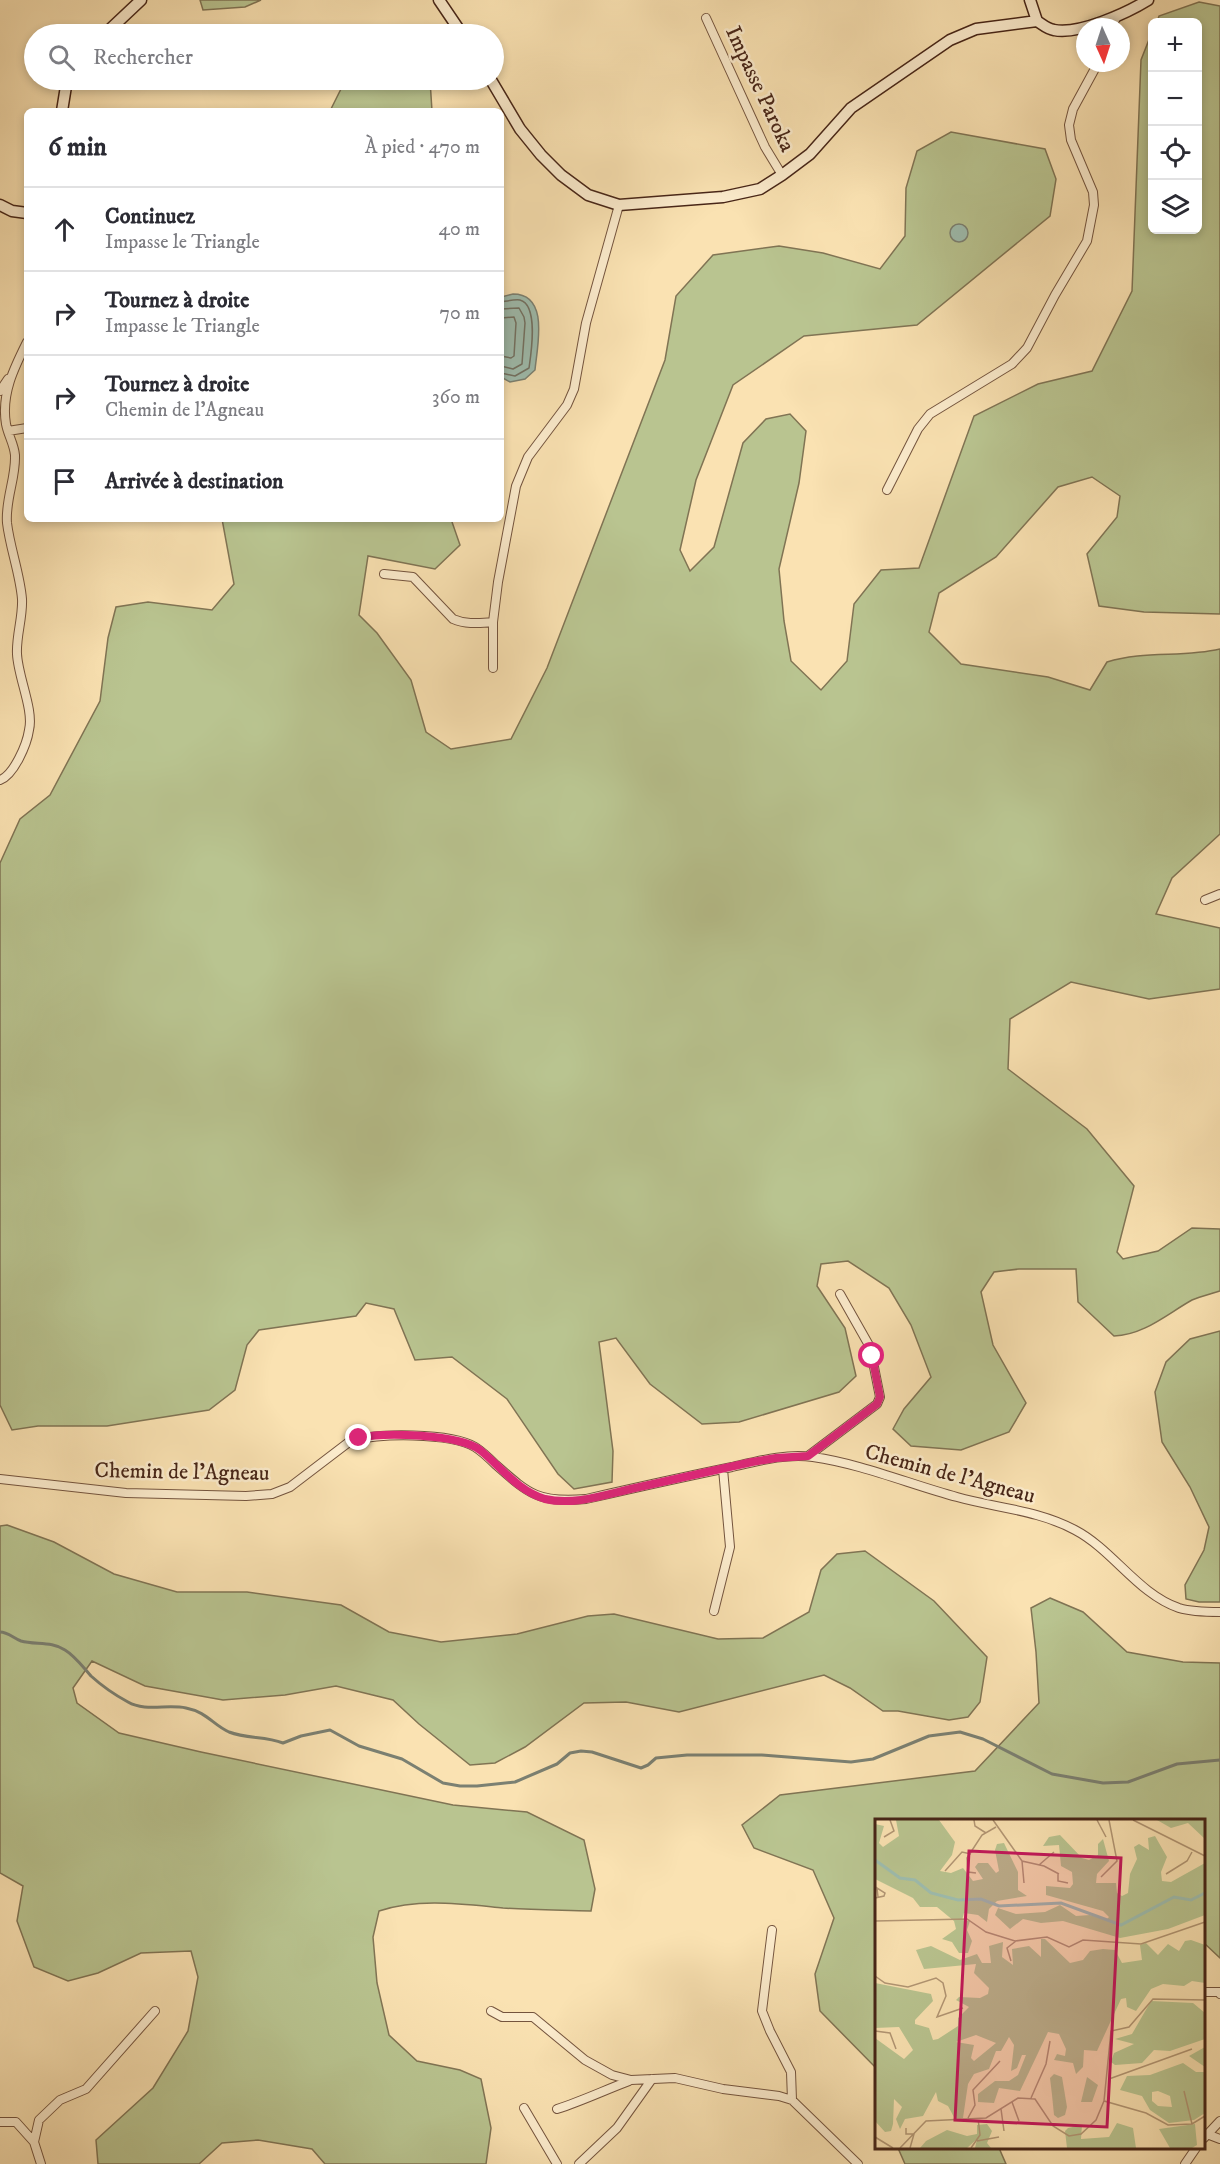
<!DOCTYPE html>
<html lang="fr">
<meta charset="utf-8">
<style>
body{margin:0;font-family:"IM FELL DW Pica",serif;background:#f2f2f3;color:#2b2b33}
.controls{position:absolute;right:18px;top:18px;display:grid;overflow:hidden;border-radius:9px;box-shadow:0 3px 9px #0003}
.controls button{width:54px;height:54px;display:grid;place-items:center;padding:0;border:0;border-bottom:2px solid #e1e1e2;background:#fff;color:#2b2b33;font:30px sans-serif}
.compass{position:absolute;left:1076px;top:18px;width:54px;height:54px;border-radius:50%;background:#fff;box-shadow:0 3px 9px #0003;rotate:177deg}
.stop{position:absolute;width:18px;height:18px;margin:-14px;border:4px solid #db2777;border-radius:50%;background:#fff}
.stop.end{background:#db2777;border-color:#fff;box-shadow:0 2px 6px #0008}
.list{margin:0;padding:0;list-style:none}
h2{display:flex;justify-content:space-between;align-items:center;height:78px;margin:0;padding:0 24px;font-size:26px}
h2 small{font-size:20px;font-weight:400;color:#7c7c81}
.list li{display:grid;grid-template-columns:39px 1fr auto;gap:18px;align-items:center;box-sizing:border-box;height:84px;padding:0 24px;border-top:2px solid #e1e1e2}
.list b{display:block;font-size:22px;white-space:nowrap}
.list p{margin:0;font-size:20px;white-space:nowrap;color:#7c7c81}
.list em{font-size:20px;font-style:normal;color:#7c7c81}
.icon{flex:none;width:33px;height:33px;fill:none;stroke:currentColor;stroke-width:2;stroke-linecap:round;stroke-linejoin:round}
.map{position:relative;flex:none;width:1220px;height:2164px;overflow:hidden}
.search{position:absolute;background:#fff;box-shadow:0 3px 9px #0003;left:24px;top:24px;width:480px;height:66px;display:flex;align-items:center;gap:15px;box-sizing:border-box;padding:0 21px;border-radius:33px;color:#7c7c81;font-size:22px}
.panel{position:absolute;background:#fff;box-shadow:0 3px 9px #0003;left:24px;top:108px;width:480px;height:414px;border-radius:9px}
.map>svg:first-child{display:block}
.green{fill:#b9c490;stroke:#807454;stroke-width:1.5}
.water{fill:#9ebdaf;stroke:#7b8072;stroke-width:1.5}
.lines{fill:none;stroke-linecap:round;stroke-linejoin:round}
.shore{stroke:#727163;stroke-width:1.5}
.stream{stroke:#7b8072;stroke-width:3}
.minor-casing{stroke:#74543e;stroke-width:10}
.secondary-casing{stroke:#472517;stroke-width:13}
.minor{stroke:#fceccd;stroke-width:8}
.secondary{stroke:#fceccd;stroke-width:10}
.route{stroke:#db2777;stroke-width:8}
.labels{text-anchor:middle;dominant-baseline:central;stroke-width:5;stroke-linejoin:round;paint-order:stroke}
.street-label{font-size:22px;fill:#472517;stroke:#fceccd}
.inset-river{fill:none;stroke:#9ebdaf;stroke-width:3}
.inset-road{fill:none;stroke:#b29674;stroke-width:1.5}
.view{fill:#c2185b;fill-opacity:0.15;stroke:#c2185b;stroke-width:3}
.inset-edge{fill:none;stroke:#472517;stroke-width:3}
</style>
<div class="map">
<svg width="1220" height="2164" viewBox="0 0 1220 2164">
<rect width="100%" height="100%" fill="#fae2b2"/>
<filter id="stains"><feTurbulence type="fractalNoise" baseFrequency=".00333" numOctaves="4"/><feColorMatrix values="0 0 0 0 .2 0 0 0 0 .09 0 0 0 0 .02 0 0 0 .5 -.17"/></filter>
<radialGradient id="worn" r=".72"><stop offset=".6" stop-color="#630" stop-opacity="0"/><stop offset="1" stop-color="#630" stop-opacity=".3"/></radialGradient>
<path class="green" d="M200,0H261L245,7L203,10Z
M1199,2L1220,6V614L1144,612L1099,606L1087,554L1117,517L1120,496L1092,477L1058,487L996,557L939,593L929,632L961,664L1048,677L1090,690L1107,662C1144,650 1183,658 1220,649V834L1172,878L1156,914L1220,928V989L1149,999L1071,982L1010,1019L1008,1069L1087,1129L1134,1186L1117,1252L1123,1259L1158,1251L1192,1228L1220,1229V1291C1211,1294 1201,1296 1192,1300C1167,1314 1144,1335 1114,1336L1078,1302L1076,1269H1019L994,1272L981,1292L993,1345L1026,1403L1009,1432L961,1450L911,1446L893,1429L904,1409L931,1377L911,1325L889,1288L848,1261L821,1264L817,1286L845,1328L856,1376L839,1392L739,1422L702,1424L650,1384L616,1338L599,1342L613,1451L612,1482L574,1489L558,1474L507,1399L452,1357L415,1360L394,1309L366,1303L356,1316L259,1330L247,1345L235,1390L209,1410L107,1426H38L12,1430L0,1405V863L20,819L50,795L100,701L108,638L116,607L148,602L212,610L234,584L222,519H451L460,545L435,569L368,556L359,615L377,633L411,680L426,732L451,749L511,739L547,668L665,360L676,296L713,255L779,246L823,253L880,269L905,236L906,188L917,151L951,132L1045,149L1056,179L1050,216L917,325L804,336L733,385L696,480L680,550L690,571L714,547L743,443L766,419L790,414L806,431L799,483L779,569L784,621L791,661L821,690L847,661L854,604L881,570L919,568L974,416L1038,384L1092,371L1132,291L1141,60L1152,32V230H1198V22H1157L1159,16Z
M349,80H430L432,111H330L343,85Z
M1220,1331V1602H1199L1186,1599L1185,1585L1204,1550L1209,1527L1190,1487L1162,1442L1155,1392L1166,1362L1190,1339Z
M7,1525L54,1542L114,1574L177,1592H247L341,1605L389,1632L441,1642L517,1634L588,1616L614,1614L718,1639L763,1638L809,1612L821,1570L837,1554L865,1551L934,1601L987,1657L980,1702L968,1717L949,1720L898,1711H883L850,1688L824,1675L679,1712L626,1702L584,1703L525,1747L495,1763L470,1765L419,1724L393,1700L336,1686L285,1695L223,1700L145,1686L92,1661L73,1688L77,1703L119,1733L201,1752L453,1805L527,1812L584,1840L595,1889L591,1911C561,1910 532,1910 503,1908C461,1904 419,1898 379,1911L373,1937L377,1983L389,2035L417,2061L460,2070L481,2079L491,2128L486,2164H325L312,2149L258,2140L222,2143L199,2164H98L96,2140L153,2088L188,2031L198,1977L191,1951L141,1953L98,1973L68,1981L34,1967L17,1921L23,1886L0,1873V1526Z
M1050,1598L1083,1612L1127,1652L1183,1662L1220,1663V1958L1204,1943V1820H876V2068L820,2011L815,1974L834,1918L813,1870L754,1848L742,1825L780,1795L975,1771L1039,1703L1036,1652L1031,1608Z
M898,2148H999L1006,2164H905Z"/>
<path class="water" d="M950 233a9 9 0 1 1 18 0a9 9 0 1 1-18 0Z
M513,294C550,294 537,347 535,370L525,379L510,382L501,377V297Z"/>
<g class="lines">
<path class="shore" d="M501,302C507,301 515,299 520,300C539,305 531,354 529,368L515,376L501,373
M501,309L519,308L524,317L525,323L522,364L513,369L501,366
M501,318L514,317L516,323L514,356L511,358L501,356"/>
<path class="stream" d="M0,1632C8,1632 13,1638 21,1641C35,1645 52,1641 65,1650C75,1656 83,1667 91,1676C102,1686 115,1695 128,1702C145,1712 167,1704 186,1708C207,1712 213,1725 229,1732C247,1739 265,1736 283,1743L301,1736L330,1730L359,1746L402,1759L443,1783L460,1786H477L515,1782L557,1764L570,1753L581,1751L592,1752L641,1768L648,1765L656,1758L687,1755H762L851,1762L873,1759L929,1736L960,1732L983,1739L1052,1774L1103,1783L1128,1782L1177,1764L1220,1760"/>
<defs>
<path id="minor" d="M706,18L765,147L782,175
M1112,27L1116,18
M0,391L8,379
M8,431L27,428
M887,490L918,429L930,414L1012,364L1027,348L1055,295L1087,241L1094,205L1093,192L1071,140L1069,125L1073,109L1098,63
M384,574L413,577L453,619C467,625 479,623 493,622
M493,668V622L498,582L516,486L528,457L567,405L574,389L586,323L619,205
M0,780C14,775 27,744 29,730C34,710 18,677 17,654C16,636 23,617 22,599C20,574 10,548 7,523C5,500 16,478 15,455C14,444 8,435 6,424C1,394 14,368 27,342
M1205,900L1220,894
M808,1456L877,1404L880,1397L870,1347L840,1294
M0,1479L126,1493L246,1496L272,1494L290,1487L349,1442C375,1432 452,1433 475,1447C483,1452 490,1459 496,1465C530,1495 539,1503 586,1499C634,1488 683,1477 732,1467C758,1461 787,1453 813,1457C862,1464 909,1484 957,1497C996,1508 1038,1510 1075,1530C1113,1550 1138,1594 1179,1608C1192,1612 1207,1612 1220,1612
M714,1611L730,1547L723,1469
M772,1930L762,2011L770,2031L791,2072L792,2100
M1204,1992H1219L1220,1994
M491,2011L502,2017H533L585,2060L612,2075L631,2080L675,2078L723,2089L779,2096L792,2100L858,2164
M524,2108L557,2164
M557,2109C582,2101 605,2090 629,2081
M0,2122H16L34,2142
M1207,2134L1220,2139
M1204,2138L1220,2121
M41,2164L34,2142L39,2120L60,2100L86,2089L155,2011
M579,2164L617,2128L652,2079
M1185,2164L1196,2148"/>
<path id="secondary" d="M439,0L462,34
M1030,0L1037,21
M1037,21C1042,24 1047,29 1054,30C1079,35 1127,13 1148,0
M105,34L141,0
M491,80L520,129L541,155L561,175L588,195L619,205L723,197L760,189L782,175L810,154L851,108L950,40L976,29L1037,21
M62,111L67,80
M0,205L12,211L27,213"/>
</defs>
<use href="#minor" class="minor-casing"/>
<use href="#secondary" class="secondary-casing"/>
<use href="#minor" class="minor"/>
<use href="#secondary" class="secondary"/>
</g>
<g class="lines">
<path class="route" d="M359,1438C384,1432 459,1434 480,1450C501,1467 518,1491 545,1499C575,1506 607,1494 635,1488C674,1479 713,1471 752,1462L776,1458L808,1456L877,1404L880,1397L872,1356"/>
</g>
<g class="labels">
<g class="street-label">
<text transform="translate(760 89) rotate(65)">Impasse Paroka</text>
<text transform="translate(182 1472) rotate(1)">Chemin de l’Agneau</text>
<text transform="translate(950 1474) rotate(15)">Chemin de l’Agneau</text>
</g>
</g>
<g transform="translate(875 1819)">
<rect width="330" height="330" fill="#fae2b2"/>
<path d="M21,1H64L80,23L77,36L65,52L76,54L88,49L98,62L108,60L100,48L103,44H113L121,54L124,52L120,31L122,25L129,24L143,53V71L152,77L122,82L114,90L112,103L103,96L89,94L87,101L95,102L92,111L97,122L93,134H84L77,123L67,120L81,110L79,102L62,88H45L38,79L0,60V5L9,7L4,24L8,28L24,17ZM282,1H330V20L313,4L296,9ZM185,16L207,39L214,41L223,36V25L228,20L234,42L222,55L221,64H241L242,74L247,77L253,74L255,55L262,40L259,28L264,25L274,31L273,19L280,17L292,38L286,53L287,62L296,63L330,44V96L293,110L245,119L188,102L166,104L148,100L135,110L120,96L123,89L141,95L170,93L185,86L201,97L215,96L231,101L234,98L228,92L171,76V67L195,69L198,65L197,53L186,47L184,26L168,27L174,18ZM166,120H170L195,144L208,141L215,132L228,130L240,131L247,144L267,141L265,126L271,124L283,136L293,125L304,132L310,122L316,121L330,126V164L317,162L309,167L288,165L276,170L261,192L252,188L251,179L246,180L222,232L209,231L208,248L201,255L198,244L179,241L182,235L190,237L191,230L184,215L173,213L145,272L124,269L119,284L103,283V275L120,262H134L143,256L151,236H147L142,249L136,252L139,226L134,218L126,232H121L114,250L99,255L93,265L88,299L80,300L73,287L63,282L61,273L48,297L30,300L25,310L21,300L27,288L19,280L18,305L16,312L10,313L0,302V219L29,240L38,231L24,208L0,209V164L56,175L58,182L40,201V205L54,209L58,221L63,220L83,207V199L94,188L81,181L84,178L105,179L113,175L114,169L99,154L101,145L49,150L41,131L56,127L85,141L102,135L107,144H116L114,127L128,123L127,138L138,146L137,130L154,127L166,138ZM101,216L121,224L99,242L96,239L99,226L81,223ZM276,182L318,184L330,194V220L295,232L279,231L267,244L240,246L236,243L239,234L259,225L240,220L257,215ZM330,228V248L314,237ZM308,244L321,253H330V294L319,301L294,304L275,291L267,277L245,271L252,257L275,256ZM283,272L295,277L297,288L283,287L277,282V273ZM179,255L187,258L192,288L190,296L183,299L179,296L177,276L175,259ZM212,258L223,266L217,283H206ZM242,304L258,309L261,329H192L190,312L193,309L207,306L206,320L234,318ZM112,305L117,312L112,324L116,329H100L102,320L92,329H45L51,322L72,311L92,317L102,315V306ZM320,305L322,326L317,329H295L284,310Z" fill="#b9c490" fill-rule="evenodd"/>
<path class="inset-river" d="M0,41L25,59L40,61L56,74L83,81L106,80L124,87L186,84L246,106L299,78L316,81L330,74"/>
<path class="inset-road" d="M99,1L100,7L111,14M118,1L147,42L169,47L184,55M222,1L231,18M258,1L330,37M9,18L19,12L15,1M147,42L149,64M164,46L179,33M70,52L87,33L96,35M101,54L93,53L92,39L107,16L121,8M183,54V62L193,64M291,55L312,42L317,33M226,58L242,42L234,1M0,79L9,77L10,74L2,69L3,78M0,102L92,100L111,113L140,122L172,118L194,128L208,121L266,125L330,103M136,142L132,129L141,122M0,157L10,164L33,168L61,159L68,164L71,177L62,198L88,189M0,212L15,214L21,230M234,260L317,230M309,272L317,305M156,279L171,245L175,222M229,282L236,212L254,208L278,180L330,181M137,283L144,302M126,290L129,312M93,299L100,286L98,271L125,242M31,309V315H39L35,329M0,318L18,329M102,322L124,318M25,329L51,302L111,299L143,279L160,280L178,307L194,317L206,315L221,301L229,282L271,294L293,306L317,305L330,297M96,329L105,316L103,299"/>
<path class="view" d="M94,32L246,39L232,308L80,301Z"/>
<rect width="330" height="330" class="inset-edge"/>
</g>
<rect width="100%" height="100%" filter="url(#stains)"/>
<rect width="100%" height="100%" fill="url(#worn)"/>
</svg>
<div class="controls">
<button>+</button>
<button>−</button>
<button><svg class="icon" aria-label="locate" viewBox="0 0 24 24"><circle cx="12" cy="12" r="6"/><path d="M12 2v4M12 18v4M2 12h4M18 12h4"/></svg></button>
<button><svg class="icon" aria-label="layers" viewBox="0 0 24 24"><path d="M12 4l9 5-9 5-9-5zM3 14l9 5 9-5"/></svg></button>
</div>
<svg class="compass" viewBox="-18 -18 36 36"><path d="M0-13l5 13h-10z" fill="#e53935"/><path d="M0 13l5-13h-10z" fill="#7c7c81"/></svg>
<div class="stop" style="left:872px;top:1356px"></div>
<div class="stop end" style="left:359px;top:1438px"></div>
<div class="search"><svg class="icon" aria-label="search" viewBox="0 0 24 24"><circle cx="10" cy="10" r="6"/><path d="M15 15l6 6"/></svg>Rechercher</div>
<section class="panel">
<h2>6 min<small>À pied · 470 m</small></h2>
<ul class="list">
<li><svg class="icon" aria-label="ahead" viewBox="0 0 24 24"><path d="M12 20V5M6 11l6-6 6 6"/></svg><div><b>Continuez</b><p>Impasse le Triangle</p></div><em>40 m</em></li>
<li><svg class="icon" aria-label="right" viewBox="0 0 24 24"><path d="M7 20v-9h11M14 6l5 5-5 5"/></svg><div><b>Tournez à droite</b><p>Impasse le Triangle</p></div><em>70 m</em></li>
<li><svg class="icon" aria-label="right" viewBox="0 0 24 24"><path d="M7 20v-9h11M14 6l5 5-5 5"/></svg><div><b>Tournez à droite</b><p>Chemin de l’Agneau</p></div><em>360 m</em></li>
<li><svg class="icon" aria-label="arrive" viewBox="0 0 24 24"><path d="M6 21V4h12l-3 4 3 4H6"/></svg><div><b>Arrivée à destination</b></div></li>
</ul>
</section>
</div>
